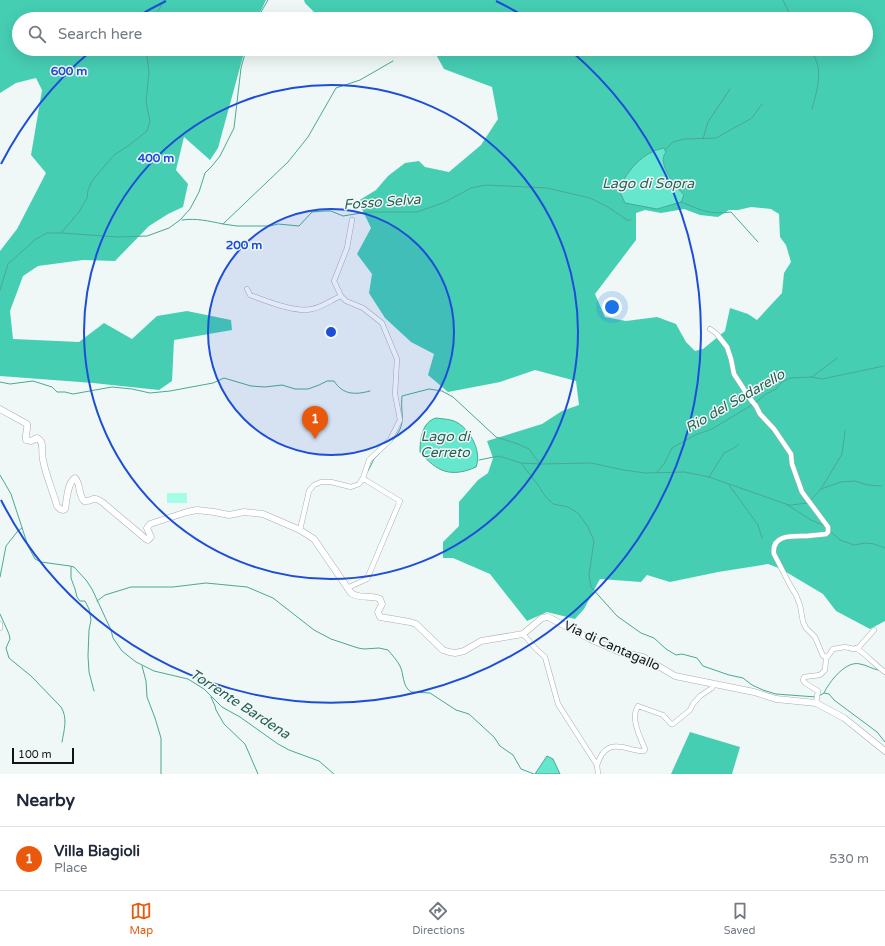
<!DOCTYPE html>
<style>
body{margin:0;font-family:"Varela Round",sans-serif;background:#f2f2f3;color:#1f2937}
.scale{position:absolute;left:12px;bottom:10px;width:62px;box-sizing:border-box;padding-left:4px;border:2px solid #111413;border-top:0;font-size:11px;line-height:14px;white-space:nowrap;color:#111413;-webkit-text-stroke:3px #eff8f6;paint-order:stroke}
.you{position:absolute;left:612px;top:307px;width:14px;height:14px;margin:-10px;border:3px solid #fff;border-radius:50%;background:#1a73e8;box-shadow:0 0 0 6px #1a73e833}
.badge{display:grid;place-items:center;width:26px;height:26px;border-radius:50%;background:#ea580c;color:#fff;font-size:13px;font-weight:700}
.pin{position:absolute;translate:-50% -33px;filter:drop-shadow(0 1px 2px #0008)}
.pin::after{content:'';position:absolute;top:21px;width:14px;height:12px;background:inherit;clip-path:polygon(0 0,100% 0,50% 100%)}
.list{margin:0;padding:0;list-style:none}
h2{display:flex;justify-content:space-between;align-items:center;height:52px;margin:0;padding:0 16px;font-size:17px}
h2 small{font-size:13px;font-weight:400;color:#747a83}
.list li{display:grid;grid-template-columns:26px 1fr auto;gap:12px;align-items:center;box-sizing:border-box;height:64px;padding:0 16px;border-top:1px solid #e0e1e3}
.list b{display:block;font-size:15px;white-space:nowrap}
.list p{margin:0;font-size:13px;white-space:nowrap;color:#747a83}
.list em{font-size:13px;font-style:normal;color:#747a83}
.icon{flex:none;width:22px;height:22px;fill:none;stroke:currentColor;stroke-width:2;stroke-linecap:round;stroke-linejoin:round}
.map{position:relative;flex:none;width:885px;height:774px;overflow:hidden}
.search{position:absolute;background:#fff;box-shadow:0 4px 16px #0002;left:12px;right:12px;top:12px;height:44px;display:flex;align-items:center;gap:10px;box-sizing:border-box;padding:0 14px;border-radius:22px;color:#747a83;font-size:15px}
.sheet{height:116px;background:#fff}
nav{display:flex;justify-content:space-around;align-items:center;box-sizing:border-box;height:56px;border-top:1px solid #e0e1e3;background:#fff;font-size:11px;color:#747a83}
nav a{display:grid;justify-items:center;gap:2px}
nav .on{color:#ea580c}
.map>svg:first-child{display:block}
.green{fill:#a5fce7}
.forest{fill:#46ceb3;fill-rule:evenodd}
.water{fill:#64e7cc;stroke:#4ba894}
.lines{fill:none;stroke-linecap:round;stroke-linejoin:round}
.stream{stroke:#4ba894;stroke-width:1}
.street-casing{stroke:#a7b0ae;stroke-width:5.5}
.secondary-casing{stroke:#a7b0ae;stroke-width:7}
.street{stroke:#fff;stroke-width:4.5}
.secondary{stroke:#fff;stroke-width:6}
.ring{fill:none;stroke:#1d4ed8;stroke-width:2}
.labels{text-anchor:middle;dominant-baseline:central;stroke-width:3;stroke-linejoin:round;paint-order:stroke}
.street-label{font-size:13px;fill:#111413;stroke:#eff8f6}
.water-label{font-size:14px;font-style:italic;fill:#2a6055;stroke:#eff8f6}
.centre{fill:#1d4ed8;stroke:#eff8f6;stroke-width:2}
.ring-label{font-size:12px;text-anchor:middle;font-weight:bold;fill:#1d4ed8;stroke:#eff8f6;stroke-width:3;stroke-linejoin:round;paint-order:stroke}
</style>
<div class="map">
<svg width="885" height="774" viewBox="0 0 885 774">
<rect width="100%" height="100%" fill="#eff8f6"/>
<path class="green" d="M167,493H187V503H167Z"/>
<path class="forest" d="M0,0H266L257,19H19V49H245L218,148L210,160L184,137L176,170L188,184L183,207L168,214L149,226L115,261L83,260L38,266L23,276L10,311L13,339L79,342L104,323L132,339L157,316L187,311L231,320L232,330L174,340L172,381L159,390L93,383L0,376V251L17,229L46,173L31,155L42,90L36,78L16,83L0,93Z
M304,0H885V621L870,629L836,611L823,594L781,569L768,564L718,572L670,582L647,575L641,582L600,579L584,609L575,619L547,612L527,621L490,574L453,558H443V542L459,526V502L478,480L488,473L493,458L487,441L542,424L562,411L579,405L576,381L535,370L500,382L448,392L428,375L434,354L411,342L385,318L369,293L372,274L357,254L371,228L358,201L376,190L388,176L405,163L419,161L425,167L449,172L481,145L498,119L492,87L444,69L433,49H866V19H321L305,3ZM664,148L666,152C656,163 676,187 684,195L666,206L657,209L645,206L657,150ZM751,207L771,209L779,214L780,237L786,245L791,262L784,273L782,293L757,320L748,314L730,308L725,331L703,349L695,351L686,342L676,324L657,317L626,321L605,317L595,294L636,240V213L645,210L661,213L684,209L700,215L718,217L729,210H738Z
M690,732L740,747L732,774H671Z"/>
<path class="water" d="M664,148L666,152C656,163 676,187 684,195L681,202L657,209L625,203L619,190C627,170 643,152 664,148Z
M436,418C443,419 452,419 458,423C471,431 482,452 476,467C451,478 437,472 420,452C420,439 422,422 436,418Z
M547,756L553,759L560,774H535Z"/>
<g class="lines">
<path class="stream" d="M783,0L792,19
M154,19L164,0
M257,19L268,0
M808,49C826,64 817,90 812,109
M703,139L708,122L730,89
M665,150L673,142L684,139L716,138L752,118L762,104
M681,202C701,210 709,215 731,212L758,242
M182,220C196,218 209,221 223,224L288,162L308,137L336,88L360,80L393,61
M223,224L237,226H270L278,224L299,226L312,212L324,211H331L343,216L367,212H417L445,202L471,188L486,185L547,188L590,198L608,207L627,220H631
M61,233L79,212L87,198L88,190L92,181L114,155L128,146L147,131L150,121L146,102L149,72L146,49
M0,290L8,264L36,239L47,233H61L118,237L147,236L169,228L180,220L190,209L199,192L205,173L212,166L220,156L234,128L241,68L244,57L248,49
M812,377L837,358
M0,382L10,384L33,381L52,387L57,392H65L73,394L112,387L132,389L150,393L170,391L213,383L224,378L251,386L265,387L282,385L295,389H308L319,385L327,381H334C343,395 355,395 370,391
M756,402L766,394L776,389L782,382L790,378L812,377L822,379L884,366
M392,441C408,423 400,416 402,396L429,389L442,391L453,397L496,437L518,444L529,449L540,464
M479,460L499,456L521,463L540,464L591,463L624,470L645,473L685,472L709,477L786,504L811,520L825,526
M521,463L538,485L545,496L553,504L568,507L578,513L588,527L594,541L589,575L591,587L617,616L641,633L654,638L666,649L676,655L682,654L697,658L703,666L729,675L743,678L752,685L763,690L776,694L816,697
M368,471L374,459L390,443
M657,472L664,464L672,448L695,435L712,429L752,405
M0,475L11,494L28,546L35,559L41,562L70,566L74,567L86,580L92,589L111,630L113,638L122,651L127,655L136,662L154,671L188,679L204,689L222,707L240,717L278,744L289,750L319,761L334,774
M709,477L724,453L734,448L739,444
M729,485L758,525L762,538
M821,489L841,482L855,481L868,485L881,486
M811,500L821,489L842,454L845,431
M787,505H792L807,503
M830,531L840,540L854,545L865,543L874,544L885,548
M71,567V578L75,589L77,597L80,601H85L89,609L91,620L89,630L88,656L89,672L94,691
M0,577L6,546L17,532L22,528
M97,601L105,595L131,587H173L206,583L247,587L273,598L314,630L331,639L358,648L364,649L379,648L388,650C392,655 397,660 400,666C404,674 402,686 411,692L430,693L456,710L469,714L494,737L500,746L513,755L521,769L534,774
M0,614L9,634L10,639L6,648L9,658L31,676L61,707C68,718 64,730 62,742
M142,666L146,681L147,697L155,718L161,738V774
M824,693C829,682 846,660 860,664C867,665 872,669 878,670
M819,696L824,693L829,694L834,700L877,732L885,742
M211,697L215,706L216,710L224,724L245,744L258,774"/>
<defs>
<path id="street" d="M247,289L250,295C267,301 295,313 312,309C323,307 331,300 341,296
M710,329L716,333L727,347L731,359L734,374L751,400L756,406L760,414L774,429L791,454L792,464L802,492L828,527V532L826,534C819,535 813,535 807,536C793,536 771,534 774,554L790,585L796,595L800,605L803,622L806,628L815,637L823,656L827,657
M300,530L309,491L314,485L321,482H331L351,487L359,484L363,478L369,460L390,440L400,420L395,394L397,359L382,323L363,308L346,301L341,296L334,281L347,248L352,220
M347,588L367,579L400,501L367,481L363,478
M0,624V628
M523,634L536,649L545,657L558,704L597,765L598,774
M856,648C867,655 875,665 885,672
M816,703L818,691L805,683L803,680L804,677L820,675L825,670L826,659L833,649L845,647L854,649L859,647L874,630
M597,765C599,761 600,756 603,753C614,739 631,752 644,751L645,749C640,737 630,718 638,706L663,715L671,724H673L690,710L693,704L700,696L712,688L714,684"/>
<path id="secondary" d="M0,409L27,424C28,430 25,434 26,440L31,441L37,438C45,441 41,453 43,460C46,476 53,491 57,506L60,509L63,510L65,509C67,500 67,483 75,478C81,484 78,495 84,501C94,502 91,495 102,502L146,539L148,540L151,537L147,528L150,524L187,512L197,510L214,512L229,515L244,512L263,514L300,530L314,539L351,593C361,600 370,594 380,599L382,604L378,612L380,617L410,622L416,624L443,650L449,652L455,653L464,651L481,641L523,634L542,618L548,617L590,639L620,652L643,657L675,676L754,692L776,699L816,703L844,718L885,751"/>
</defs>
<use href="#street" class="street-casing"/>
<use href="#secondary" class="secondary-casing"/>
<use href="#street" class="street"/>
<use href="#secondary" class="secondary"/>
</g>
<circle cx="331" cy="332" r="123" fill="#1d4ed8" fill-opacity=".12"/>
<g class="ring">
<circle cx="331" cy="332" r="123"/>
<circle cx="331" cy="332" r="247"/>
<path d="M1 164A370 370 0 0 1 91 51M135 18A370 370 0 0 1 166 1M496 1A370 370 0 0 1 527 18M571 51A370 370 0 1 1 1 500"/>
</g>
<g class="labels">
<g class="street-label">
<text transform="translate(612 646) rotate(24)">Via di Cantagallo</text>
</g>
<g class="water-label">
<text x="648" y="183">Lago di Sopra</text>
<text transform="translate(382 202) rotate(-4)">Fosso Selva</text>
<text transform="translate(735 401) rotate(-30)">Rio del Sodarello</text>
<text x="445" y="436">Lago di<tspan x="445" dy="16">Cerreto</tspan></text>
<text transform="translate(240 704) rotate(33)">Torrente Bardena</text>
</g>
</g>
<circle cx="331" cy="332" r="6" class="centre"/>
<g class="ring-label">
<text x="69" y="75">600 m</text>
<text x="156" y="162">400 m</text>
<text x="244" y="249">200 m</text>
</g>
</svg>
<div class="scale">100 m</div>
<div class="you"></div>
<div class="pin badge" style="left:315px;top:439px">1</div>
<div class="search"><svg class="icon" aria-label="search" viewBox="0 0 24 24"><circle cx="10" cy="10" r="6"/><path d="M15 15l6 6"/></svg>Search here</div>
</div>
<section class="sheet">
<h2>Nearby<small></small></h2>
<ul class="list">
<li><span class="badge">1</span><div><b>Villa Biagioli</b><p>Place</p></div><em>530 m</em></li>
</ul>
</section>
<nav>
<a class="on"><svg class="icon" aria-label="map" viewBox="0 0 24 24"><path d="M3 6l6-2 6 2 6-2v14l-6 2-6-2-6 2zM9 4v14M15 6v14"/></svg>Map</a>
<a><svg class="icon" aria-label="directions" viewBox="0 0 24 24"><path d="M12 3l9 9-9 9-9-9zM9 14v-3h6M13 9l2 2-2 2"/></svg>Directions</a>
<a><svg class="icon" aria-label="saved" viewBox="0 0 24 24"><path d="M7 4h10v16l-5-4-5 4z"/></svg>Saved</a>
</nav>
